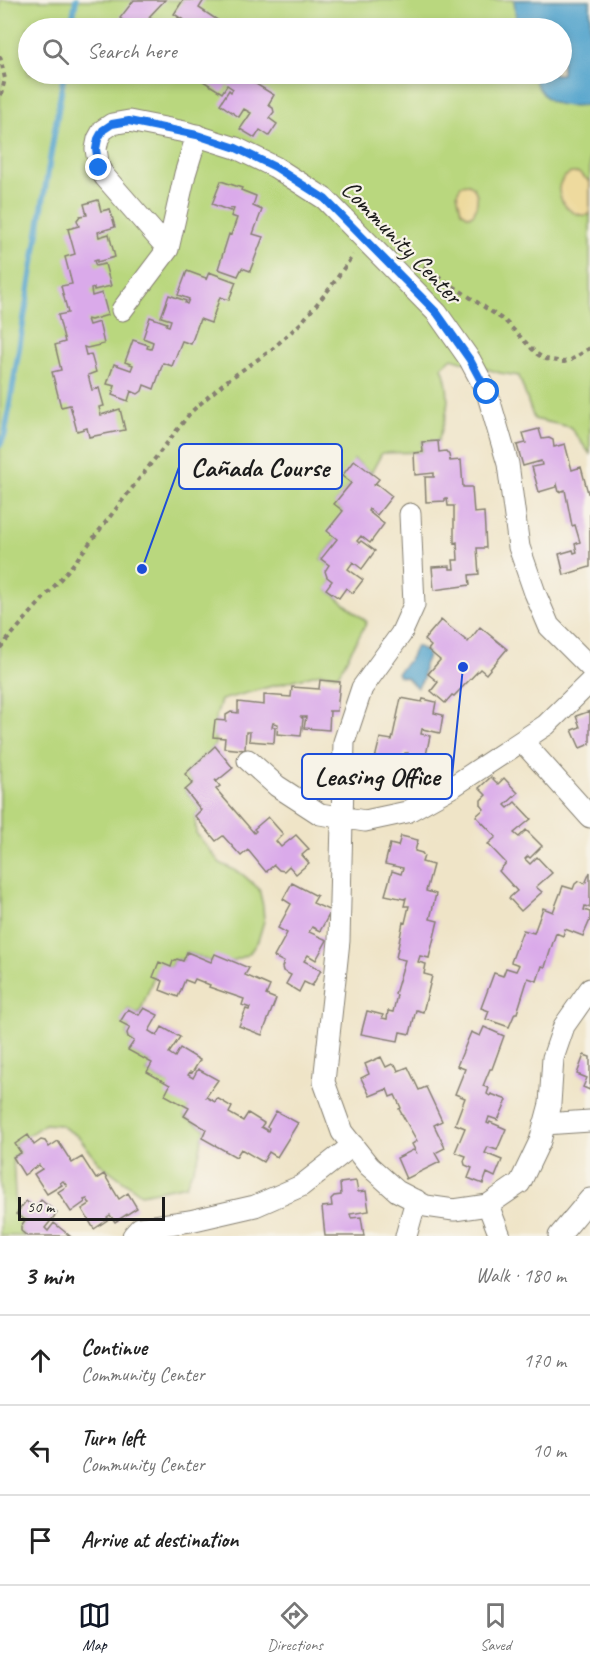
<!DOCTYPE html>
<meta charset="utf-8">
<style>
body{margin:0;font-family:Caveat,sans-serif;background:#f2f2f2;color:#222}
.scale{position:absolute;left:18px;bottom:15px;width:147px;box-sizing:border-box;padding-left:6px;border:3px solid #1c1c1c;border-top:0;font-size:16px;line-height:21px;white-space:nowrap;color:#1c1c1c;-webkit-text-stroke:4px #f7f3e8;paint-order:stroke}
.stop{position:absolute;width:18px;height:18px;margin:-14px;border:4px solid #1a73e8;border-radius:50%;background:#fff}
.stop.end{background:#1a73e8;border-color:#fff;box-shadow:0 2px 6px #0008}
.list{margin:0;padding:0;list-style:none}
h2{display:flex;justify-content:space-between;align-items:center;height:78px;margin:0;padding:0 24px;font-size:26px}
h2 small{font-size:20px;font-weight:400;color:#767676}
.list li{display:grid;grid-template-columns:39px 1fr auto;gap:18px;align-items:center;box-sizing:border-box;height:90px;padding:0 24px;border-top:2px solid #e0e0e0}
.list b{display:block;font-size:22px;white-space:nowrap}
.list p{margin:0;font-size:20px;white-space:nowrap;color:#767676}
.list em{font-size:20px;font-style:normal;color:#767676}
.icon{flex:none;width:33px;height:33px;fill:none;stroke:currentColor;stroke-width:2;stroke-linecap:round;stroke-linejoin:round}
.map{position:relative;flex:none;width:590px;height:1236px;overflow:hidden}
.search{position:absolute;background:#fff;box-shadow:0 3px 9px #0003;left:18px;right:18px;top:18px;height:66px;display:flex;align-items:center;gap:15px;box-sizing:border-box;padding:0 21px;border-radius:33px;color:#767676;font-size:22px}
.sheet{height:348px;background:#fff}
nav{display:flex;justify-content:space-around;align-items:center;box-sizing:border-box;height:84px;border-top:2px solid #e0e0e0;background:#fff;font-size:16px;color:#767676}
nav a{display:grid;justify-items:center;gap:3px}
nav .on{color:#111827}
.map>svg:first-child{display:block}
.green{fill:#b9d77e;stroke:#6a7a4d;stroke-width:1.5;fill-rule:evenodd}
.sand{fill:#eeda9e;stroke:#857b5d;stroke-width:1.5}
.water{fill:#51a3cc;stroke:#366074;stroke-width:1.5}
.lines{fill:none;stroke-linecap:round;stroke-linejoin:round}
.stream{stroke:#51a3cc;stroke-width:6}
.building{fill:#daaaea}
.street-casing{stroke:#868072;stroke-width:23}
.path{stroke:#868072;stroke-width:4;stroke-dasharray:4.5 4.5;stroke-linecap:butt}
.street{stroke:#fff;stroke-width:21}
.route{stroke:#1a73e8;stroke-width:8}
.labels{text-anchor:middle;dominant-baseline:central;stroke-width:4.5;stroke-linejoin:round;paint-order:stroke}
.street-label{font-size:26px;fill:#1c1c1c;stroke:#f7f3e8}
.leader{fill:none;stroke:#1d4ed8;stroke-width:2}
.callout-dot{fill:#1d4ed8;stroke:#f7f3e8;stroke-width:2}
.callout{fill:#f7f3e8;stroke:#1d4ed8;stroke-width:2}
.callout-label{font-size:27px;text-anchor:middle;font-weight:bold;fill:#1c1c1c}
</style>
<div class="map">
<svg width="590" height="1236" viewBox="0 0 590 1236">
<rect width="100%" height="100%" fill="#f7f3e8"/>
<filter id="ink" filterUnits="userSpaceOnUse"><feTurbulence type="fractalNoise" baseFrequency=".0167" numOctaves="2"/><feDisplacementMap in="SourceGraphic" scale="12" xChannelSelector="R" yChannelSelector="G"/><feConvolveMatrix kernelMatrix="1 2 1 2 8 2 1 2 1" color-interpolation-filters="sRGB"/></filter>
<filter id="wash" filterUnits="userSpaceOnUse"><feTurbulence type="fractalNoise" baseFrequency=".008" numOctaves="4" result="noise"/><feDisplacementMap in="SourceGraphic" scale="24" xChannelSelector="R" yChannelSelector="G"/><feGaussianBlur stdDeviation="1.35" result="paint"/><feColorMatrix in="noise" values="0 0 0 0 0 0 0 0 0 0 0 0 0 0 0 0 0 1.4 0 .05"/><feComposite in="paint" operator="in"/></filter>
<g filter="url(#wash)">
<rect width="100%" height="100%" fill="#efe4c7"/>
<path class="green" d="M0,0H590V454L570,427L534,419L519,376L500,373L452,358L442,367C452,394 448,415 438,441L422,442L423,452L382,453L371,473L354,460L351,483L335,504L343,511L337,539L321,559L329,565L332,581L327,589L367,622L338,675L320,673L221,700L215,720V746L185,774L193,783L185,790L201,810L195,816L196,833L220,863L242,874L259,889L263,906L264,921L258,941L249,954L233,961L211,962L187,952L183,961L177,959L173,961L171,967L159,963L139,1015L128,1009L121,1022L130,1027L127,1033L128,1037L134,1041L129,1050L152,1063L147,1072L170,1085L189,1108L184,1117L206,1129L202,1138L199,1155L186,1185L141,1194L99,1163L79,1137L60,1125L45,1124L15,1144L21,1153L13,1157L16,1214L25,1220L21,1226V1231L25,1236H0ZM28,28H562V74H28Z"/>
<path class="sand" d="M571,173H579L590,182V214C568,222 544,185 571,173Z
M469,184C480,191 478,202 474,213L469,216L461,211L457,193L461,185Z"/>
<path class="water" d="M514,0H590V105C557,107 546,107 531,74H562V28H517Z
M416,646L426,651L428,656L424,665L423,679L417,688L407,678L399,676L397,673L410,659Z"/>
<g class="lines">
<path class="stream" d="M71,28L76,0
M0,445L5,434L64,74"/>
</g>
<g id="blocks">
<path class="building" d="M134,0H165L149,17L153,20L148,27L149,28H124L128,24L120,18Z
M183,0H204L199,8L222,23L218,28H171L178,18L185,21L174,14Z
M208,74H256L251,81L274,95L268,105L273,108L274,112L269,118L277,124L269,136L260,130L255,138L240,129L251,113L244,109L239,117L220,104L229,90L231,92L233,89L227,85L222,93L203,81Z
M221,181L242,188L241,190L256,196L253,206L262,210L253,234L263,237L250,271L242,268L238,276L218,269L229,234L231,235L237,218L231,216L234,209L231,208L230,211L212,204Z
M98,200L101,211L110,209L115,227L98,232L99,237L109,234L115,257L97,262V260L94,261L96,266L105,264L111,286L94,290V288L91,289L92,296L102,293L108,315L91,320L87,319L89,325L99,322L104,344L87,348L84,347L86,355L91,354L96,372L88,375L92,390L99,388L104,406L99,407L101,415L120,409L125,430L89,437L87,428L77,431L70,405L61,407L52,372L61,370L55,345L65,342L58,315L68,313L61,286L72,284L65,257L75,254L68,229L79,226L77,220L80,216L87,215L84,204Z
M187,271L206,278V280L209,272L236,282L229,300L220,297L211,323L200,319L191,344L182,341L172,366L163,363L154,389L144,385L142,391L138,394L131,391L128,401L112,395L115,386L107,384L114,364L131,370L133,365L125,362L133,340L148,345L147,348L151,349L153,342L143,338L150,317L167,323L166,325L169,326L171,320L161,317L169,295L186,301L185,303L187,304L189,299L178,295Z
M539,429L542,439L549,438L553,440L554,447L565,444L572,470L581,467L588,493L590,492V567L564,575L559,554L573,550L574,553L577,552L575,544L580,542L575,525L572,526L565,490L559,492L557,484L556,487L539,492L532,467L542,465L541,461L523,466L517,445L526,443L523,433Z
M438,441L439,452L446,451L449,455L450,461L461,460L463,487H472L474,513L484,512L486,548H477L479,574L469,575L470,585L434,590L432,567L450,566V569H454L453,560H458L457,542L454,543V506H448L447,498H445V501L426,502L425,477H434V473L415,475L414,453L423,452L422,442Z
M354,460L379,479L374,485L377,484L392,496L377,515L369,509L368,511L384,524L370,543L361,536L357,541L359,543L361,541L375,551L362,569L353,562L348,569L363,580L353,593L346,588L339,598L326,589L332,581L327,577L325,571L329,565L321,559L337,539L327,531L343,511L334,504L351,483L342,476Z
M441,620L468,642L480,627L507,649L486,674L480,669L454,696L452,695L445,703L431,691L438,682L428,674L440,660L428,650L431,646L424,640Z
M320,680L340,682L337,711H328H330L329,730L304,728L306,717H301L303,719L301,736L277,734L278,724L273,723L272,727H275L274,743L249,741L250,732H246L245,750L224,748L225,738L213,737L215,720L226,721V715L231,712L238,713V702L264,705V695L291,697L292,687L319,689Z
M401,698L422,702L423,699L436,702L434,713L443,715L440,733L422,729L421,734L430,736L425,760L408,756V753H405L404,759L413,761L408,784L391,780L389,777L387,785L360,779L363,761L374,763L380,738L392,740Z
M590,711V744L580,748L572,730L580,727L576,716Z
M215,746L233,768L217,781L215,780L220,786L216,789L254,833L256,831L254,829L268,817L283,834L276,841L281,847L296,835L309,849L302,855L309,863L296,874L289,866L284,871L279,870L274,865L266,872L248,850L241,856L223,836L216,841L195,816L201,810L185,790L193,783L185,774Z
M491,777L498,784L504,778L518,793L505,805L508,808L515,802L531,819L514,833L519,837L526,830L542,846L530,858L528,856L525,859L530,864L537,857L552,873L536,887L542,892L521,911L509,898L517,891L499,871L506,863L488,844L496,837L476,816L484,809L481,805V800L486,795L479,788Z
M401,836L418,840L415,851L422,853L424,856L422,862L433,865L426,891L436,894L430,919L438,921L429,958L420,956L418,962L426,964L424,974L432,976L423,1012L416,1010L410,1034L400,1032L398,1041L361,1034L367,1011L383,1015L382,1018L387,1019L388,1011L393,1012L397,995L395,994L405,960L396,958L403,922L405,923L409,906H404L406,898L404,899L385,895L392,871L401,874L403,868L385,864L390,844L398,846Z
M590,872V908L585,906L584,910L590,912V920L583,936L565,929L563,936L556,933L545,967L542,966L537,981L528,978L517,1013H515L509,1027L486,1019L489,1011L481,1008L494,973L503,976L506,968L516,971L519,965L511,962L523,930L534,933L543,908L553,912L563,886L573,889L575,884L579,881L585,884Z
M292,883L317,896L313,903L331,911L320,931L312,927L309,932L327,940L316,960L308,955L304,961L321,970L312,986L304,982L299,992L286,984L291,975L283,971L282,967L284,962L274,957L287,933L278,928L291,904L283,899Z
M187,952L211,962L215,954L249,968L245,975L270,986L266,995L276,999L262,1035L239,1026L246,1009L249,1010L250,1008L242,1005L244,999L209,987L210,985L195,979L193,983L185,980L178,997L160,990L163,981L153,977L159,962L171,967L173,961L177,959L183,961Z
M144,1008L158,1015L149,1031L157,1036L162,1027L180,1037L169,1053L175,1057L180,1048L200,1060L192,1073L190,1072L188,1075L193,1078L198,1069L218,1080L206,1097L215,1102L217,1098L232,1107L229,1113L243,1121L248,1113L264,1123L261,1127L268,1131L269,1128L267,1127L276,1111L298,1123L277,1157L269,1152L263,1162L241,1149L236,1157L202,1138L206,1129L184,1116L189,1108L165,1095L170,1085L147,1072L152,1063L128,1050L134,1041L128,1037L127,1033L130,1027L120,1022L128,1009L139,1015Z
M484,1027L504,1036L492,1069H490L483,1086L489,1088L487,1094L490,1096L491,1094L507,1100L498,1120L489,1117L487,1123L489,1124L490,1122L506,1129L497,1150L488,1147L485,1153L502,1160L495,1177L487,1173L483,1184L468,1178L472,1168L465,1165L464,1161L466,1156L455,1152L465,1128L455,1124L465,1098L455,1094L465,1069L457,1066L471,1032L480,1036Z
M584,1055L590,1057V1090L583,1087L587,1078L577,1074Z
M381,1057L386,1067L392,1064L396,1066L398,1071L408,1067L419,1090L426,1087L442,1121L434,1125L445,1148L435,1153L440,1162L406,1179L397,1158L413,1150L416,1152L412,1144L417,1141L399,1109L401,1108L395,1095L390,1097L387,1089L370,1096L361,1078L369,1074L365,1064Z
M28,1135L34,1145L41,1140L45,1141L49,1147L58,1141L72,1163L82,1157L96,1179L104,1174L119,1199L128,1193L137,1208L115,1222L110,1215L107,1217L109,1219L94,1229L82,1209L90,1204L87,1199L84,1200L85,1202L71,1212L58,1192L67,1186L63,1181L60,1183L62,1185L47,1194L34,1174L42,1169L39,1165L24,1175L13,1157L21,1153L15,1144Z
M356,1181L358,1192L366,1191L369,1211L350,1214L351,1218L361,1217L364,1236H325L322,1207L332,1206L331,1199L334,1196L341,1195L340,1183Z
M41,1200L57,1213L45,1228L48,1231L54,1223L70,1236H27L21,1231V1226L25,1220L16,1214L26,1201L35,1208Z"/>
</g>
</g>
<g filter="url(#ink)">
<use href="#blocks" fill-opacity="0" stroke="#868072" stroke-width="1.5"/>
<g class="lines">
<defs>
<path id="street" d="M168,249L105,177L99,168L96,149L98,139L103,130L112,124L129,121L185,132L236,148L275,167L325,199L437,313L470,360L487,392L508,464L519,547L535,593L549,626L590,667
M122,310L168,249L185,174L197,135
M410,514L414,605L401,634L362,688L344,742L339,941L324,1082L342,1132L369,1166L397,1191L426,1206L454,1210L488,1205L520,1183L540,1141L550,1104L553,1058L564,1026L590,989
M522,741L590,817
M248,760L277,786L320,814L365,821L407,812L455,785L546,725L590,682
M544,1124L590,1121
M488,1205L500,1236
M133,1236L140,1228L190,1221L255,1206L301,1186L353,1145
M406,1236L416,1200
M559,1236L590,1199"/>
</defs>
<use href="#street" class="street-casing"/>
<path class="path" d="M0,56L5,79L0,99
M416,261L505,321L537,354L545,359L564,362L571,360L590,348
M0,648L71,567L191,412L225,382L270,351L301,323L330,288L353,255"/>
<use href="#street" class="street"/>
</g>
</g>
<g class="lines" filter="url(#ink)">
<path class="route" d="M99,168L96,149L98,139L103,130L112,124L129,121L197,135L236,148L275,167L325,199L437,313L470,360L487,392"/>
</g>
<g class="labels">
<g class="street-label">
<text transform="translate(402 242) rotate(46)">Community Center</text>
</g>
</g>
<path class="leader" d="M142 569L179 467M463 667L452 776"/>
<g class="callout-dot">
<circle cx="142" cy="569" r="6"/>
<circle cx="463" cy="667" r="6"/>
</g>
<g class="callout">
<rect x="179" y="444" width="163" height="45" rx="6"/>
<rect x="302" y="754" width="150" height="45" rx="6"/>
</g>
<g class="callout-label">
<text x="260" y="476">Cañada Course</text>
<text x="377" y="785">Leasing Office</text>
</g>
</svg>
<div class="scale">50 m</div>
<div class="stop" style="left:487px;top:392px"></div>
<div class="stop end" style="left:99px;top:168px"></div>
<div class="search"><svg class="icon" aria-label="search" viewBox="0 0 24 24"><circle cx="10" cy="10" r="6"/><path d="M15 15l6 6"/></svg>Search here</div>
</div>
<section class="sheet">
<h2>3 min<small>Walk · 180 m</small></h2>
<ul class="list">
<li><svg class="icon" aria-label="ahead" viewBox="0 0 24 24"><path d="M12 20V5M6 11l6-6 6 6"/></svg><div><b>Continue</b><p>Community Center</p></div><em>170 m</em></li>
<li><svg class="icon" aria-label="left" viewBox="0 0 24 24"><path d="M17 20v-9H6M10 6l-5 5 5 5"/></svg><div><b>Turn left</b><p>Community Center</p></div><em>10 m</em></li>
<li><svg class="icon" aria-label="arrive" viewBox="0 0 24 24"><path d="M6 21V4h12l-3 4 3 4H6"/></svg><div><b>Arrive at destination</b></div></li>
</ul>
</section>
<nav>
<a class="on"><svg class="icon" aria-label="map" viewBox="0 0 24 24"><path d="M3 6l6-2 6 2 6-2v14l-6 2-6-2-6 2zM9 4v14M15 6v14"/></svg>Map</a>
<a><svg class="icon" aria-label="directions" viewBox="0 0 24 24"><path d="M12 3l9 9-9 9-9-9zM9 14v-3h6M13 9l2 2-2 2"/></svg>Directions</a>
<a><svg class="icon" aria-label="saved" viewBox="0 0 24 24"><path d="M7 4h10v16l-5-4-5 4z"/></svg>Saved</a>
</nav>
